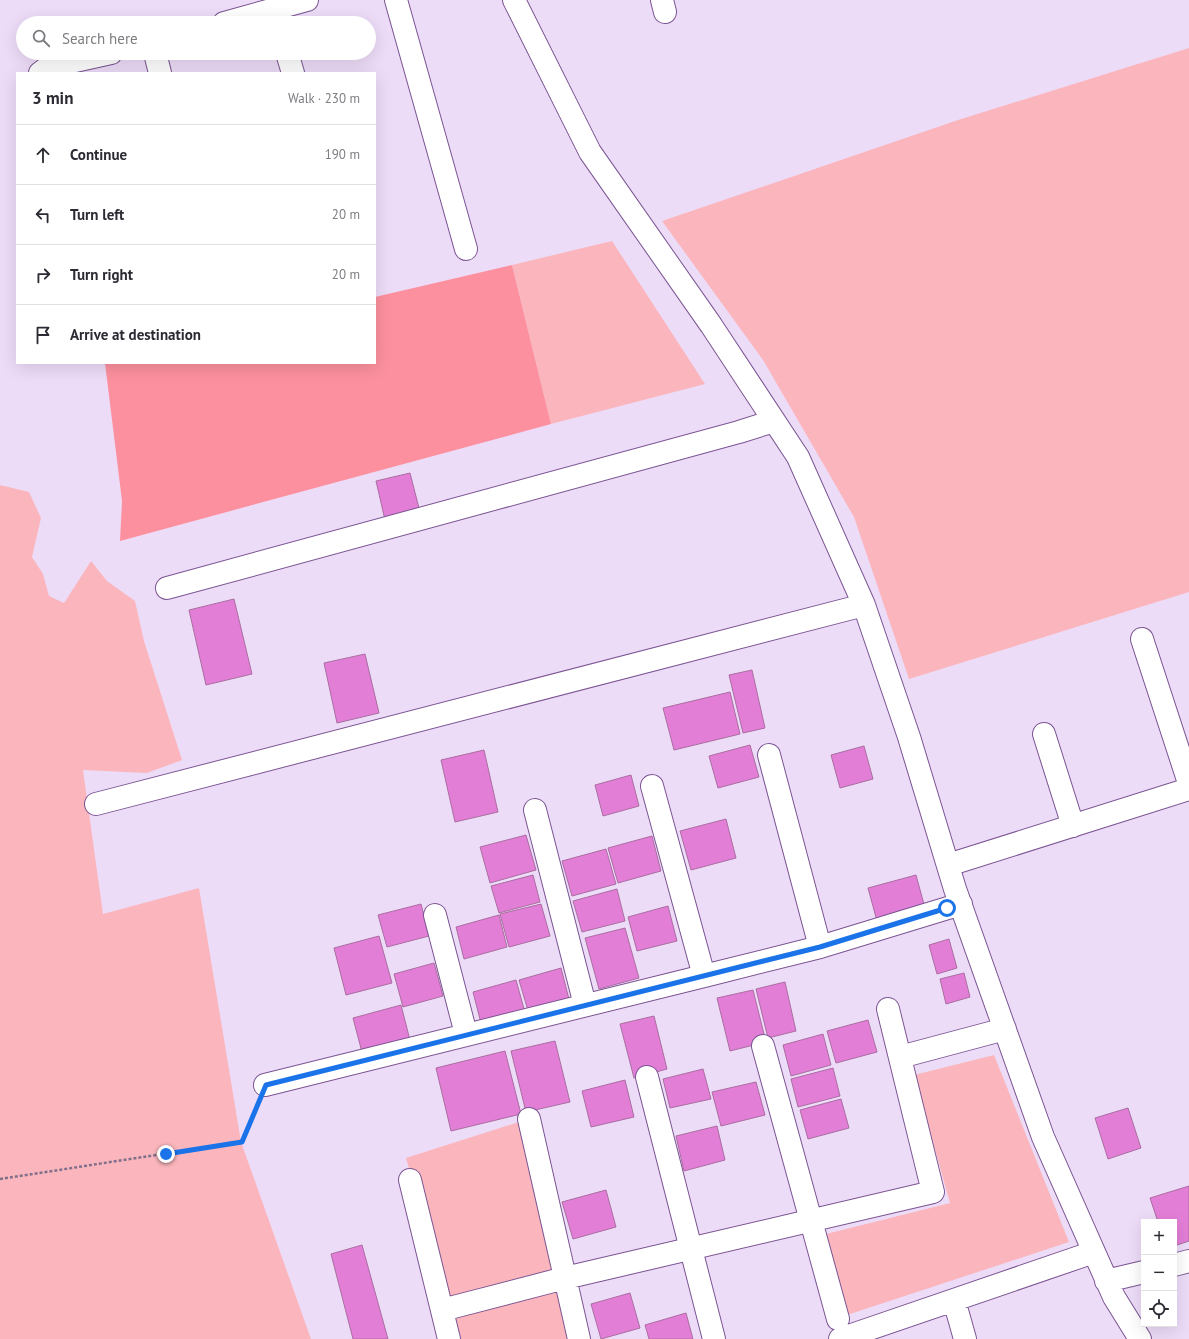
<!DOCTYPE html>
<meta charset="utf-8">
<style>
body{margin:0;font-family:"PT Sans",sans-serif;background:#f2f2f3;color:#2b2b33}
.controls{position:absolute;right:12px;bottom:12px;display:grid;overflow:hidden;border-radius:0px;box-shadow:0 4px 16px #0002}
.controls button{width:36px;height:36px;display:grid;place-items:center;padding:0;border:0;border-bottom:1px solid #e1e1e2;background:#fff;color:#2b2b33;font:20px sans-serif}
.stop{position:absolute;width:12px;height:12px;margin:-9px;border:3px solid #1a73e8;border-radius:50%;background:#fff}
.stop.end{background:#1a73e8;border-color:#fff;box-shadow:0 1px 4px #0008}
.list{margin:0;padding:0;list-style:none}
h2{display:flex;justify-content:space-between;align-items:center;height:52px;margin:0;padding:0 16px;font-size:17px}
h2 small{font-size:13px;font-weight:400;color:#7c7c81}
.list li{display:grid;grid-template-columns:26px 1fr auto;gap:12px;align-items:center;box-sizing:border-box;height:60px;padding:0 16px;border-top:1px solid #e1e1e2}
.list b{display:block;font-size:15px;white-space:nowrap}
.list em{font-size:13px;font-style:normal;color:#7c7c81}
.icon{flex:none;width:22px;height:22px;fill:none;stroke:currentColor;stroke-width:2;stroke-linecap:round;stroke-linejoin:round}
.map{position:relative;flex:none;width:1189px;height:1339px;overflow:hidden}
.search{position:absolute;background:#fff;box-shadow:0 4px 16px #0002;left:16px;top:16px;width:360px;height:44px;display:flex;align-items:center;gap:10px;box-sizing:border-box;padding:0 14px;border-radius:22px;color:#7c7c81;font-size:15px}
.panel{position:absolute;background:#fff;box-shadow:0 4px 16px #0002;left:16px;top:72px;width:360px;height:292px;border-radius:0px}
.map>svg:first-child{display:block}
.green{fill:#fbb6bd}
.forest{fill:#fc909e}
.building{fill:#e37ed7;stroke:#aa6da1}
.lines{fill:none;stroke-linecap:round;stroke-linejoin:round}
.minor-casing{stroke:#7b5492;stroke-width:24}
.path{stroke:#81708b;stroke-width:2.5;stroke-dasharray:3 2;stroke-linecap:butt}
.minor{stroke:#fff;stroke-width:22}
.route{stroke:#1a73e8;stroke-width:5}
</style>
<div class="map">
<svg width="1189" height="1339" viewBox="0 0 1189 1339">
<rect width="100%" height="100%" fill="#eddcf8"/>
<path class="green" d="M1189,48V592L909,679L854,517L763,360L662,221L958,120Z
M612,241L705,384L551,424L512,265Z
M0,485L29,492L41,518L32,557L43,574L49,596L64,603L91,561L107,581L135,601L144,641L182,760L147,773L83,770L103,914L199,888L241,1142L311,1339H0Z
M994,1055L1069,1242L844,1316L822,1235L950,1203L914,1075Z
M519,1122L568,1339H457L406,1158Z"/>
<path class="forest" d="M512,265L551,424L120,541L122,501L105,363H375V297Z"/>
<path class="building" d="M410,473L420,512L385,520L376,481Z
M234,599L252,674L206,685L189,610Z
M365,654L379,713L337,723L324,663Z
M752,670L765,728L743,733L729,675Z
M730,692L740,734L674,750L663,708Z
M750,745L759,777L718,788L709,756Z
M864,746L873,779L840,788L831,755Z
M484,750L498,812L455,822L441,760Z
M631,775L639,806L603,816L595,785Z
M726,819L736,858L691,870L680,831Z
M526,835L536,870L490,883L480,847Z
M652,836L661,871L618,883L608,848Z
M606,849L616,884L572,896L562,861Z
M533,875L540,902L499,913L491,886Z
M916,875L925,908L877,921L868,888Z
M617,889L625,921L582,932L573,901Z
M421,904L429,936L387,947L378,915Z
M541,904L550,936L509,947L500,914Z
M668,906L677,941L637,951L628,917Z
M499,915L507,947L464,959L456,927Z
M625,928L639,978L599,989L585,938Z
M379,936L392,983L346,995L334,948Z
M949,939L957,968L937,974L929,945Z
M434,963L443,996L403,1007L394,974Z
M561,968L570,1003L529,1014L519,980Z
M964,973L970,997L946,1004L940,979Z
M516,980L526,1016L482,1027L473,992Z
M785,982L796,1031L768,1038L756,989Z
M753,990L766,1042L730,1051L717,998Z
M401,1005L411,1044L363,1056L353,1018Z
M654,1016L667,1069L634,1078L620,1024Z
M868,1020L877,1052L836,1063L827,1031Z
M823,1034L831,1065L791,1076L783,1045Z
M555,1041L570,1102L526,1112L511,1051Z
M505,1051L521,1114L451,1131L436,1068Z
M833,1068L840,1096L798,1107L791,1079Z
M703,1069L711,1099L670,1108L663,1079Z
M625,1080L634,1117L591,1127L582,1091Z
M756,1082L765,1115L721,1126L712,1092Z
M841,1099L849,1128L808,1139L800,1110Z
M1128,1108L1141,1148L1108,1159L1095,1118Z
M717,1126L725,1160L684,1171L676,1136Z
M1189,1186V1241L1174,1246V1222H1158L1150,1198Z
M606,1190L616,1227L573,1239L562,1202Z
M362,1245L388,1339H353L331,1254Z
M630,1293L640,1328L601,1339L591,1304Z
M686,1313L693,1339H649L645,1325Z"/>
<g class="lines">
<defs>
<path id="minor" d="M396,0L466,249
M514,0L590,152L711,325L798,457L864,605L909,737L955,889L1043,1137L1114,1297L1140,1339
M662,0L665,12
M224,23L307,0
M155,53L160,73
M287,53L293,73
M40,73L48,67L111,53
M167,588L739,432L774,421
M1142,639L1189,783
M1044,734L1073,826
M769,755L820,947L961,904
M652,786L704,976L820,947
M96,804L864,605
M535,810L585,1005
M948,865L1189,789
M435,915L466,1034
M763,1046L838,1319
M900,1057L1005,1029
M647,1077L714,1339
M265,1085L704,976
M529,1119L579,1339
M410,1180L449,1339
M1174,1265L1189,1261
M1106,1281L1144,1272
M954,1300L965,1339
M442,1310L565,1278L933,1192L888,1009
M840,1339L1094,1252"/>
</defs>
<use href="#minor" class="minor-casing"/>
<path class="path" d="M0,1179L241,1142L257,1106"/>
<use href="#minor" class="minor"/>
</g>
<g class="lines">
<path class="route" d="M166,1154L242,1142L266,1085L820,947L947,908"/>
</g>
</svg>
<div class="controls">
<button>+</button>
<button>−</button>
<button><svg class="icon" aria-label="locate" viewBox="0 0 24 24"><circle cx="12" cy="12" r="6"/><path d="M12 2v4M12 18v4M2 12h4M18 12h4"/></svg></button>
</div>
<div class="stop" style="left:947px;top:908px"></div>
<div class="stop end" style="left:166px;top:1154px"></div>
<div class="search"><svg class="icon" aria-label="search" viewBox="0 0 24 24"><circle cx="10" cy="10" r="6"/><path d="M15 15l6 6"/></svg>Search here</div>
<section class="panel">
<h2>3 min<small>Walk · 230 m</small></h2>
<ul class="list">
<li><svg class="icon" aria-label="ahead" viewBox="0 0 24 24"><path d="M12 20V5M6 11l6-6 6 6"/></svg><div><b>Continue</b></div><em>190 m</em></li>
<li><svg class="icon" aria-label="left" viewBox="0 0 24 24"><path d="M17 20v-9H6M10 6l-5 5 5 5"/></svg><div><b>Turn left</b></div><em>20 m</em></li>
<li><svg class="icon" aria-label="right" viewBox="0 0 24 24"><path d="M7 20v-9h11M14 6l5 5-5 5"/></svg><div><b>Turn right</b></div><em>20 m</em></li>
<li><svg class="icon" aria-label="arrive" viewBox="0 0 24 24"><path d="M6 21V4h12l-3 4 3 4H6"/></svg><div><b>Arrive at destination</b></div></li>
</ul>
</section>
</div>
